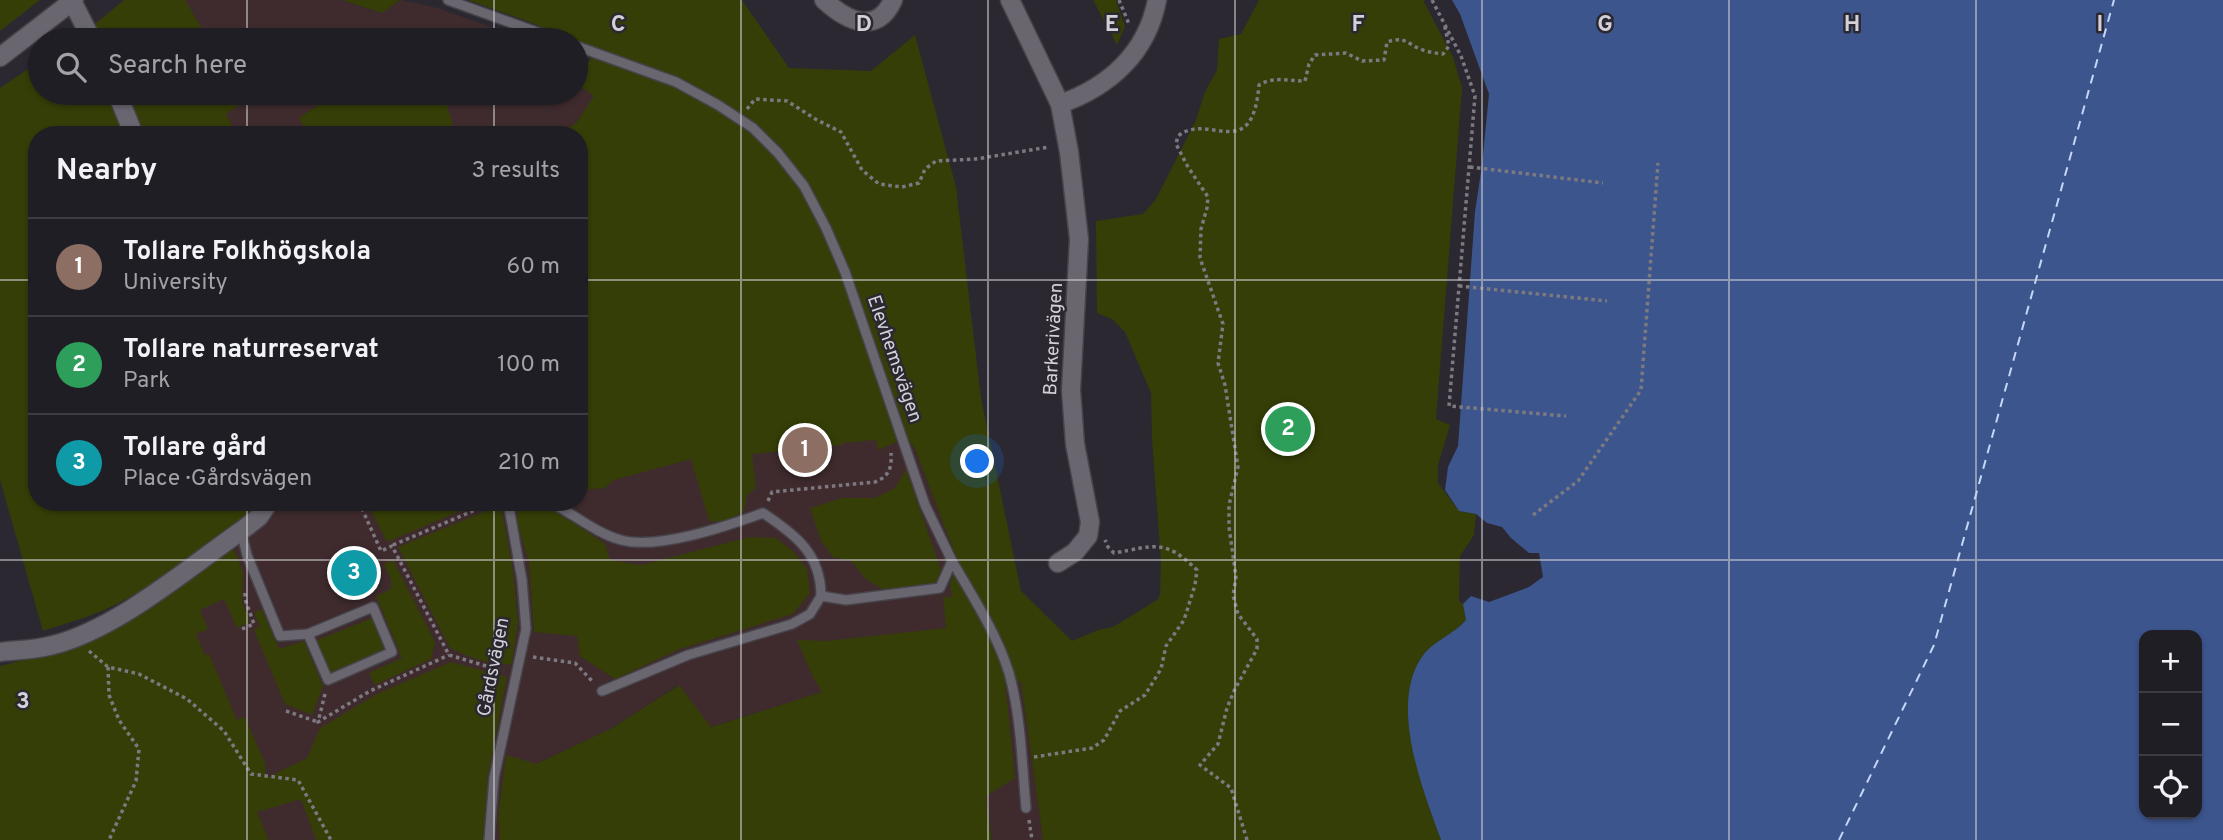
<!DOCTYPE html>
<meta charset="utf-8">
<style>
body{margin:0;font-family:Overpass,sans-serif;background:#28272d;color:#f1f3f6}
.controls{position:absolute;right:21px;bottom:21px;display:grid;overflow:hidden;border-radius:14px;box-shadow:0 2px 5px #0004}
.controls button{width:63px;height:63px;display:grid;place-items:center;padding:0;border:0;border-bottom:2px solid #3d3c42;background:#201e25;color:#f1f3f6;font:35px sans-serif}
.you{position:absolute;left:978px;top:462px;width:24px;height:24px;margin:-18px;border:5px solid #fff;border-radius:50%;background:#1a73e8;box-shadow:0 0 0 10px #1a73e833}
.badge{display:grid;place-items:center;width:46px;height:46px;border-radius:50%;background:#66c4ef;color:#fff;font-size:23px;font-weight:700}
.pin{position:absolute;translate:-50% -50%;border:4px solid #fff;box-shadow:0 2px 7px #0006}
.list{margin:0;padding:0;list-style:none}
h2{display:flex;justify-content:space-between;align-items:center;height:91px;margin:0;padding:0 28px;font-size:30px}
h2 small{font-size:23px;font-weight:400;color:#a2a2a7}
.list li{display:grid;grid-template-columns:46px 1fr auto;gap:21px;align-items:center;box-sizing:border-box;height:98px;padding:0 28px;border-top:2px solid #3d3c42}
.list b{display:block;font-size:26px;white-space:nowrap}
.list p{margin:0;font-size:23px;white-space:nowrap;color:#a2a2a7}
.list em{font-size:23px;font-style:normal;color:#a2a2a7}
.icon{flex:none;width:38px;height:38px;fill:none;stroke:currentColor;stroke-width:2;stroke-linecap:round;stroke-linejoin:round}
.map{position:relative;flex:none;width:2223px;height:840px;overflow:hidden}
.search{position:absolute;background:#201e25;box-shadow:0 2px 5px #0004;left:28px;top:28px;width:560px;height:77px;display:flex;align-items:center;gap:18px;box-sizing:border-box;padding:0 24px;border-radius:38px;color:#a2a2a7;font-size:26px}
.panel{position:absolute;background:#201e25;box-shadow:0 2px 5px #0004;left:28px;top:126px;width:560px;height:385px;border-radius:28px}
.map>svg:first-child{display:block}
.education{fill:#3f2b2d}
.green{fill:#353e07}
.water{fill:#3c558d;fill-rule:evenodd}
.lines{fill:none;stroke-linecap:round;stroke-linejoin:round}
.ferry{stroke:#c5d6f8;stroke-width:2;stroke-dasharray:9 7;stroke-linecap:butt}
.service-casing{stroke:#46434a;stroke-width:12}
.minor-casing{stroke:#46434a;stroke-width:21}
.path{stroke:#7c7981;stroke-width:3.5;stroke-dasharray:3.5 3.5;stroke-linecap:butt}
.service{stroke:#6a6670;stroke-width:9}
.minor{stroke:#6a6670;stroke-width:18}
.grid{fill:none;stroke:#d3d1d7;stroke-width:2;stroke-opacity:0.55}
.labels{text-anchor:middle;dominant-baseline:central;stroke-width:5;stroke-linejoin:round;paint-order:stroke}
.street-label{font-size:19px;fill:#d3d1d7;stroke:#2b2831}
.grid-label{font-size:23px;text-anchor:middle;font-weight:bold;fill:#d3d1d7;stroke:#2b2831;stroke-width:5;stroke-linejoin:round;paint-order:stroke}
</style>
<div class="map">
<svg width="2223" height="840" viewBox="0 0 2223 840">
<rect width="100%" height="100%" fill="#2b2831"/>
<path class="education" d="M124,0H342L381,13L401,0L438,8L526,40H74Z
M576,59L588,63L579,79L581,87L595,96L576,123L876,400L915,449L956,557L1019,665L1043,840H992L986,796L846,685L710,727L678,685L612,728L536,764L498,817L500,840H269L161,632L146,588L132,502H579V135H38L40,61V93H576Z"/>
<path class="green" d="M0,0H40L0,31Z
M124,0H185L209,40H99L94,25Z
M342,0H400L382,13Z
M468,0H742L789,68L871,71L915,35L956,187L981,398L1021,591L1072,641L1098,630L1113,627L1157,600L1160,595L1161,562L1152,439L1151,393L1125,332L1112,319L1097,313L1096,221L1143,214L1156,199L1196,120L1205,92L1217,70L1219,39L1241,34L1259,0H1423L1453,57L1462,88L1436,419L1450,425L1438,465V483L1459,511L1476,514L1474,535L1460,556L1459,601L1463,604L1466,620C1454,634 1435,641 1424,654C1388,700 1423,791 1441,840H1043L1021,682L1005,681L1015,778L986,796L992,840H500L498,817L506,755L536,764L612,728L679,685L711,727L822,692L813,677L797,640L826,641L946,628L943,597H952L950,586L956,557L915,449L895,424L897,442L878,450L876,440L842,443V445L752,454L756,488L747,495L744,511C733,518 723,523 709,521L691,459L614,480L605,488L579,490V135H557L576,123L594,96L581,87L579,79L596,49L524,20Z
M1093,0H1116L1125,27L1117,45Z
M40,61V93H109L126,135H37V502H262C222,539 163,581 115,605C93,616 67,623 43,631L0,480V88Z
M123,93H240L245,101L226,114L237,135H140Z
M336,93H443L452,122L453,135H309L299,118Z
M906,469L941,570L937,582L884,590L866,579L851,561L833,557L821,541L810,508L842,498H875L895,488Z
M383,502H481L387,542L370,509Z
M518,502H541L586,531L605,544L610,560L641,565L750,537L776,538L794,552L807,569L810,593L793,614L680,649L615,679L580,656L577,636L534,632L529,562L517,522Z
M501,505L513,571L518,622L512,664C490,666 469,657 450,648L398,547Z
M232,544L243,572L242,601L250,622L237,628L224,599L200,610L208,629L196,634L205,655L209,654L237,720L245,717L265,763L266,778L307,758L320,728L377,694L451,662L507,677L488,776L484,840H316L301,799L257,812L269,840H0V666L82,645Z
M393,560L435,642L431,659L375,685L369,673L402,658L376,596L391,589V580L384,564Z
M262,609L279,649L304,641L323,686L312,715L285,704L254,630L260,626L254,613Z
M372,618L384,650L329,673L315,641Z"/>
<path class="water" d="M1452,0H2223V840H1441C1423,790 1387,702 1424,654C1434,641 1454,634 1466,620L1463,604L1471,596L1489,602L1529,587L1543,577L1539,553H1529L1511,538L1502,527L1487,523L1476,514L1459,511L1445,490L1448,467L1458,446L1475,212L1482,165L1489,94L1460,14ZM2144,635H2197V814H2144Z"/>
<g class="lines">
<path class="ferry" d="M1839,840L1934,645L2114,0"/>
<defs>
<path id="service" d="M448,0L559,40
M549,502C573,513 595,533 621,540C658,550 727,526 763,513C796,535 821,554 821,596L846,600L940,588L952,561L925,505L845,272L826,228L804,186L778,153L753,128L718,105L676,82L576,46
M241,531L247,555L280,636L308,634L373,607L392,652L328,680L308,634
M952,561C973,597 997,634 1009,673C1021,716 1022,763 1026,808
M602,691L688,655L792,624L810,614L821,596
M489,840L494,778L526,629L522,580L508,502"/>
<path id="minor" d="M824,0C847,21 877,36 893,0
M1010,0L1060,104L1069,152L1079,239L1071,390L1075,444L1090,522L1088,536L1075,552L1058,563
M72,1L92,40
M0,57L74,0
M117,93L134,135
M1060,104C1109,87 1147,53 1157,0
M0,652C17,650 36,650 53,645C117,629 188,568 241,531L259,517L269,502"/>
</defs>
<use href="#service" class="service-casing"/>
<use href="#minor" class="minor-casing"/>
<path class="path" d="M1119,0L1129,24
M1432,0L1461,56L1475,96L1449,406L1566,416
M747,109L755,99L787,101L817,120L841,132L862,170L879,184L902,187L919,183L925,169L936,161L976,159L1049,147
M1470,167L1603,183
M1459,286L1607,301
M768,501L772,492L875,482C889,476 892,469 891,453
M359,502L381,551L392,546L449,655L503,671
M1533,515L1578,481L1641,390L1658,163
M393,545L494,502
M242,629L254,624L245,599V592
M89,651L108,667L139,674L187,699L224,731L251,774L298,780L331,840
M533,657L575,663L593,682
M108,667L109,695L119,720L139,749L136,781L109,840
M325,694L318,722L370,691L449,655
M286,711L318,722
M1034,757L1092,748L1104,740L1120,711L1145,695L1161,669L1166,646L1184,620L1195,585L1197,570C1164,538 1155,546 1114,553L1108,547L1105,540
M1029,820L1032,840
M1247,840L1231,788L1200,765L1218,744L1227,708L1234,691L1257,649V639L1238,614L1233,595L1236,577L1229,527V505L1238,467L1225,385L1218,363L1223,324L1200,258L1201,229L1207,208L1208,197L1188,167L1176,144L1178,136C1209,111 1252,166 1259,85C1274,76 1288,81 1305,81L1309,64L1315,55L1346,53L1362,61L1384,60L1387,42C1405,36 1406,43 1420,49C1427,52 1435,53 1443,54L1449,46L1444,23"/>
<use href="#service" class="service"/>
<use href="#minor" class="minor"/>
</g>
<path class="grid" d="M247,0V40M494,0V40M741,0V840M988,0V840M1235,0V840M1482,0V840M1729,0V840M1976,0V840M247,93V135M494,93V135M0,280H37M579,280H2223M247,502V840M494,502V840M0,560H2223"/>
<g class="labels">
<g class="street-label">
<text transform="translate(1054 339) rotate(-87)">Barkerivägen</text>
<text transform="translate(894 359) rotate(71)">Elevhemsvägen</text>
<text transform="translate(494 667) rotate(-79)">Gårdsvägen</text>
</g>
</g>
<g class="grid-label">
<text x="618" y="31">C</text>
<text x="864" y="31">D</text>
<text x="1112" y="31">E</text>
<text x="1358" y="31">F</text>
<text x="1605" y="31">G</text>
<text x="1852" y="31">H</text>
<text x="2100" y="31">I</text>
<text x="23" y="708">3</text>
</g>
</svg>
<div class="controls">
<button>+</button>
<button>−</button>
<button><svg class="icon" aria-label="locate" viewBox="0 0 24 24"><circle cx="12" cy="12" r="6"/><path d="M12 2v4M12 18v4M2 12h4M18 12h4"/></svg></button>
</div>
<div class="you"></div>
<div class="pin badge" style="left:805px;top:450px;background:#8d6e63">1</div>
<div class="pin badge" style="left:1288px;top:429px;background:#2e9e5b">2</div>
<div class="pin badge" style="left:354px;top:573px;background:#0f9aa8">3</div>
<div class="search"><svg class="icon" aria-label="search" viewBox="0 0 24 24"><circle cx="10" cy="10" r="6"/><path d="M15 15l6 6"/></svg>Search here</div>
<section class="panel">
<h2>Nearby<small>3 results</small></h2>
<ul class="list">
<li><span class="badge" style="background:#8d6e63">1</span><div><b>Tollare Folkhögskola</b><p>University</p></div><em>60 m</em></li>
<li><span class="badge" style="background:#2e9e5b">2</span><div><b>Tollare naturreservat</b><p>Park</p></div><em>100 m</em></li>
<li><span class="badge" style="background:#0f9aa8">3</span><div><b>Tollare gård</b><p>Place · Gårdsvägen</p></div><em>210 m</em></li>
</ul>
</section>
</div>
